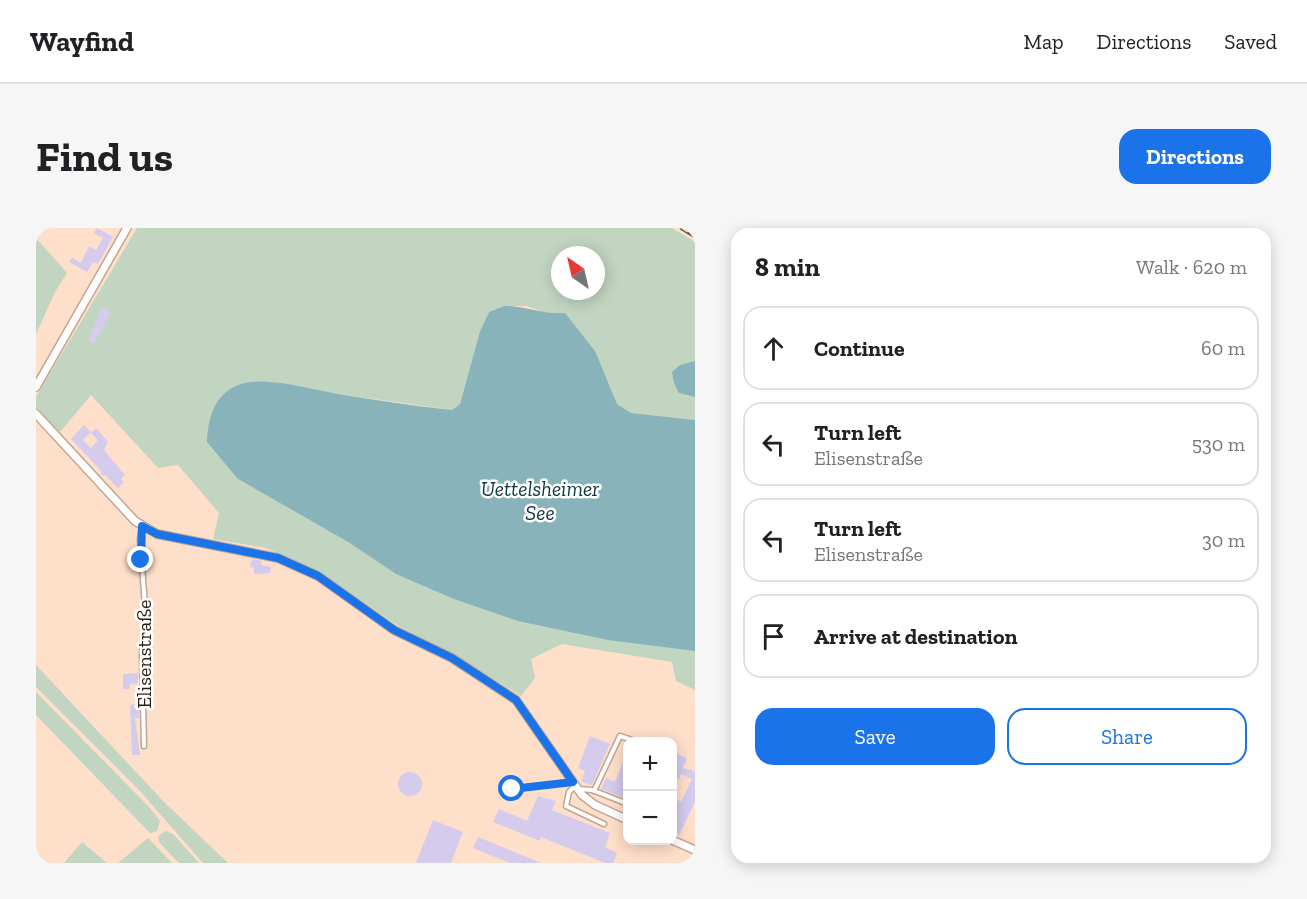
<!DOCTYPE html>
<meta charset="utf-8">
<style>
body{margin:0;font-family:"Zilla Slab",serif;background:#f6f6f6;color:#202124}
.controls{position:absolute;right:18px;bottom:18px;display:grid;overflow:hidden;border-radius:12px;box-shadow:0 3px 15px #0003}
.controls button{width:54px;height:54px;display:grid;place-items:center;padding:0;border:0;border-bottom:2px solid #e0e0e0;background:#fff;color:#202124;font:30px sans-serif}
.compass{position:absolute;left:515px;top:18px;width:54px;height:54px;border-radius:50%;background:#fff;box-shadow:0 3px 15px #0003;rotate:326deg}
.stop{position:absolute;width:18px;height:18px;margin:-14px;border:4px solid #1a73e8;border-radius:50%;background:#fff}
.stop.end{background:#1a73e8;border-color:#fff;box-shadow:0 2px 6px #0008}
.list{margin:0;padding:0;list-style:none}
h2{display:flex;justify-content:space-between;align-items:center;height:78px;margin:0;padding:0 24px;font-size:26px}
h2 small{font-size:20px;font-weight:400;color:#757577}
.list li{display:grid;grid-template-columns:39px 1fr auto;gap:18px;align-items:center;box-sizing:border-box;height:84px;margin:0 12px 12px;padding:0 12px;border:2px solid #e0e0e0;border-radius:18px}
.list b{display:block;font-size:22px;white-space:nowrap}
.list p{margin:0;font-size:20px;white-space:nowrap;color:#757577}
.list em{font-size:20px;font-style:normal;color:#757577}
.actions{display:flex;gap:12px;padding:18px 24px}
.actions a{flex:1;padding:14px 0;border:2px solid #1a73e8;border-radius:18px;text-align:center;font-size:21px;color:#1a73e8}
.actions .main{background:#1a73e8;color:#fff}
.icon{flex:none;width:33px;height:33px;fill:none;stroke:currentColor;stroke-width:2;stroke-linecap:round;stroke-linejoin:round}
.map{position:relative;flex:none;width:659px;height:635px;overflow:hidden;border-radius:18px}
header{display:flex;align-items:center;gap:36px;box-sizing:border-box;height:84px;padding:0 30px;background:#fff;border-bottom:2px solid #e0e0e0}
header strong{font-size:28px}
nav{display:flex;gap:33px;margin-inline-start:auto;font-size:21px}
.intro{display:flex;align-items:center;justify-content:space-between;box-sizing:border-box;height:144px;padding:0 36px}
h1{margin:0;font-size:42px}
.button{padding:15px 27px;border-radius:18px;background:#1a73e8;color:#fff;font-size:21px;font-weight:700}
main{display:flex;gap:36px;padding:0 36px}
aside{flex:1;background:#fff;border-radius:18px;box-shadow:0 3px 15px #0003}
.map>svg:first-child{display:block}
.green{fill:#c1d5c1;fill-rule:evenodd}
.water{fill:#88b3bb}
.building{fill:#d4cbed}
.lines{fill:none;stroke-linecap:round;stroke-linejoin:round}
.service-casing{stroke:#c3a591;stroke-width:7}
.minor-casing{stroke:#c3a591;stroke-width:10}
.service{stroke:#fff;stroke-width:4}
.minor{stroke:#fff;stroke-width:7}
.rail-casing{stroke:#615146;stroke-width:4.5}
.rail{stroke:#fff;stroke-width:2;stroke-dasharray:7;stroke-linecap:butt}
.route{stroke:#1a73e8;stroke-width:8}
.labels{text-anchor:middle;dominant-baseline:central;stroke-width:5;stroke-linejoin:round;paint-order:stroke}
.street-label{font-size:20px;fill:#291e16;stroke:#fff}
.water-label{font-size:21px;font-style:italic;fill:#0c373d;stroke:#fff}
</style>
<header>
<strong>Wayfind</strong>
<nav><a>Map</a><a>Directions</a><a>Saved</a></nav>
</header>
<div class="intro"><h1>Find us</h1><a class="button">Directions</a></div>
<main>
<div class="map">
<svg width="659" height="635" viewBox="0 0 659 635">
<rect width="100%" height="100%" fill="#fedfca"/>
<path class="green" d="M101,0H636L659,14V192L595,185L581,176L573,161L514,87L491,78H468L453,84L444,103L424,176L416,182L296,165L202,251L312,314L360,346L659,423V462L640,453L636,434L526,416L495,431L499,450L485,468L422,429L361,397L280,342L230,320L177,311L183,285L142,237L122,240L55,167L24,204L0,180V169ZM524,27H560V63H524Z
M0,10L31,45L20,62L0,106Z
M0,437L129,575L192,635H167L103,562L0,459Z
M0,464L113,579L124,593L121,603L114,605L0,487Z
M130,603L137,606L163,635H143L123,614L122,608Z
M112,610L136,635H82Z
M46,614L71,635H28Z"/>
<path class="water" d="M468,78C491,78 508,87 529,85L559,123L581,176L595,185L659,192V423L572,412L482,393L418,371L360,346L312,314L202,251L171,214C172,190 178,167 202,157C227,147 276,162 302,166C340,172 378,178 416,182L424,176L444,103L453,84Z
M659,133V169L643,165L638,155L636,144L644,137Z"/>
<path class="building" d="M61,0L77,9L62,36L57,34L51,44L33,34L36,30L45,35L53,18L60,22L67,10L58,5Z
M66,79L75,84L58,116L52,112Z
M48,197L55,204L47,212L55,220L62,212L55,205L60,200L72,214L68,222L89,247L85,251L88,254L82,260L69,247H64L66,244L35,211Z
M216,331L226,333L225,337L235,339L234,345L218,346V340L214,339Z
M102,445V455L94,456V461H87V446Z
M98,476V480H103V490H99L104,527H96L94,477Z
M554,508L574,516L556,557L545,553L549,543L542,540Z
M591,524V560L588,570L565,561L570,550L579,554Z
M636,524L651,530L647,540L659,543V574L643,607L636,604V573L638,570L645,574L656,551L645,546L643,551L636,549Z
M362 556a12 12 0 1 1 24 0a12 12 0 1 1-24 0Z
M502,568L520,573L516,582L574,605L569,619L581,625L577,635H569L505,609L504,613L457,594L463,581L491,593Z
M397,592L427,604L415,635H380Z
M442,609L505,635H474L437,620Z"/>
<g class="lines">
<defs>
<path id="service" d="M106,298L104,311L109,378L106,426L108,518
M539,558L533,564L530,578L568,596
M476,561L537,554
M543,561L556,562L592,576
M558,563L584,508L602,514"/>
<path id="minor" d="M0,159L91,0
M0,186L99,293L121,306L242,330L282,348L358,402L416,430L480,472L546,567L559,577L592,592
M636,612L659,622"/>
</defs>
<use href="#service" class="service-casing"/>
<use href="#minor" class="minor-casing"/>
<use href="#service" class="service"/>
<use href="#minor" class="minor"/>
<defs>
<path id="rail" d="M646,0L659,8"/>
</defs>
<use href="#rail" class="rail-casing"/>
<use href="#rail" class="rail"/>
</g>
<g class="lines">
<path class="route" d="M105,332L106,298L121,306L242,330L282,348L358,402L416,430L480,472L537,554L476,561"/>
</g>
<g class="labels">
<g class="street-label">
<text transform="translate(108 426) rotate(-90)">Elisenstraße</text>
</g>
<g class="water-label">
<text x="504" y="260">Uettelsheimer<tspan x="504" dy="24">See</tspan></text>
</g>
</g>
</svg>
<div class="controls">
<button>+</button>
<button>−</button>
</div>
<svg class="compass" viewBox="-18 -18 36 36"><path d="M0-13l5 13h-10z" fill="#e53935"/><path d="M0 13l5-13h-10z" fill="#757577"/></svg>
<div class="stop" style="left:476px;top:561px"></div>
<div class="stop end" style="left:105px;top:332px"></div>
</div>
<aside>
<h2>8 min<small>Walk · 620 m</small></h2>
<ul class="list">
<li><svg class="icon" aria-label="ahead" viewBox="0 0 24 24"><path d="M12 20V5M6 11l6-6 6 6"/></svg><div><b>Continue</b></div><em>60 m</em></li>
<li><svg class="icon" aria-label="left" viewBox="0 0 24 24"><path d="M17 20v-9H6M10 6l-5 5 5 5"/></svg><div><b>Turn left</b><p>Elisenstraße</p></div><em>530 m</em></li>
<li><svg class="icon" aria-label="left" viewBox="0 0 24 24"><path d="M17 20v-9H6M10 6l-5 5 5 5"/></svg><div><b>Turn left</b><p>Elisenstraße</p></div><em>30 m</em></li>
<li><svg class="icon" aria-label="arrive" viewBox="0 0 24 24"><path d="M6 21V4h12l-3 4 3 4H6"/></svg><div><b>Arrive at destination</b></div></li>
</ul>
<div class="actions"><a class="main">Save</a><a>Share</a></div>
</aside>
</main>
